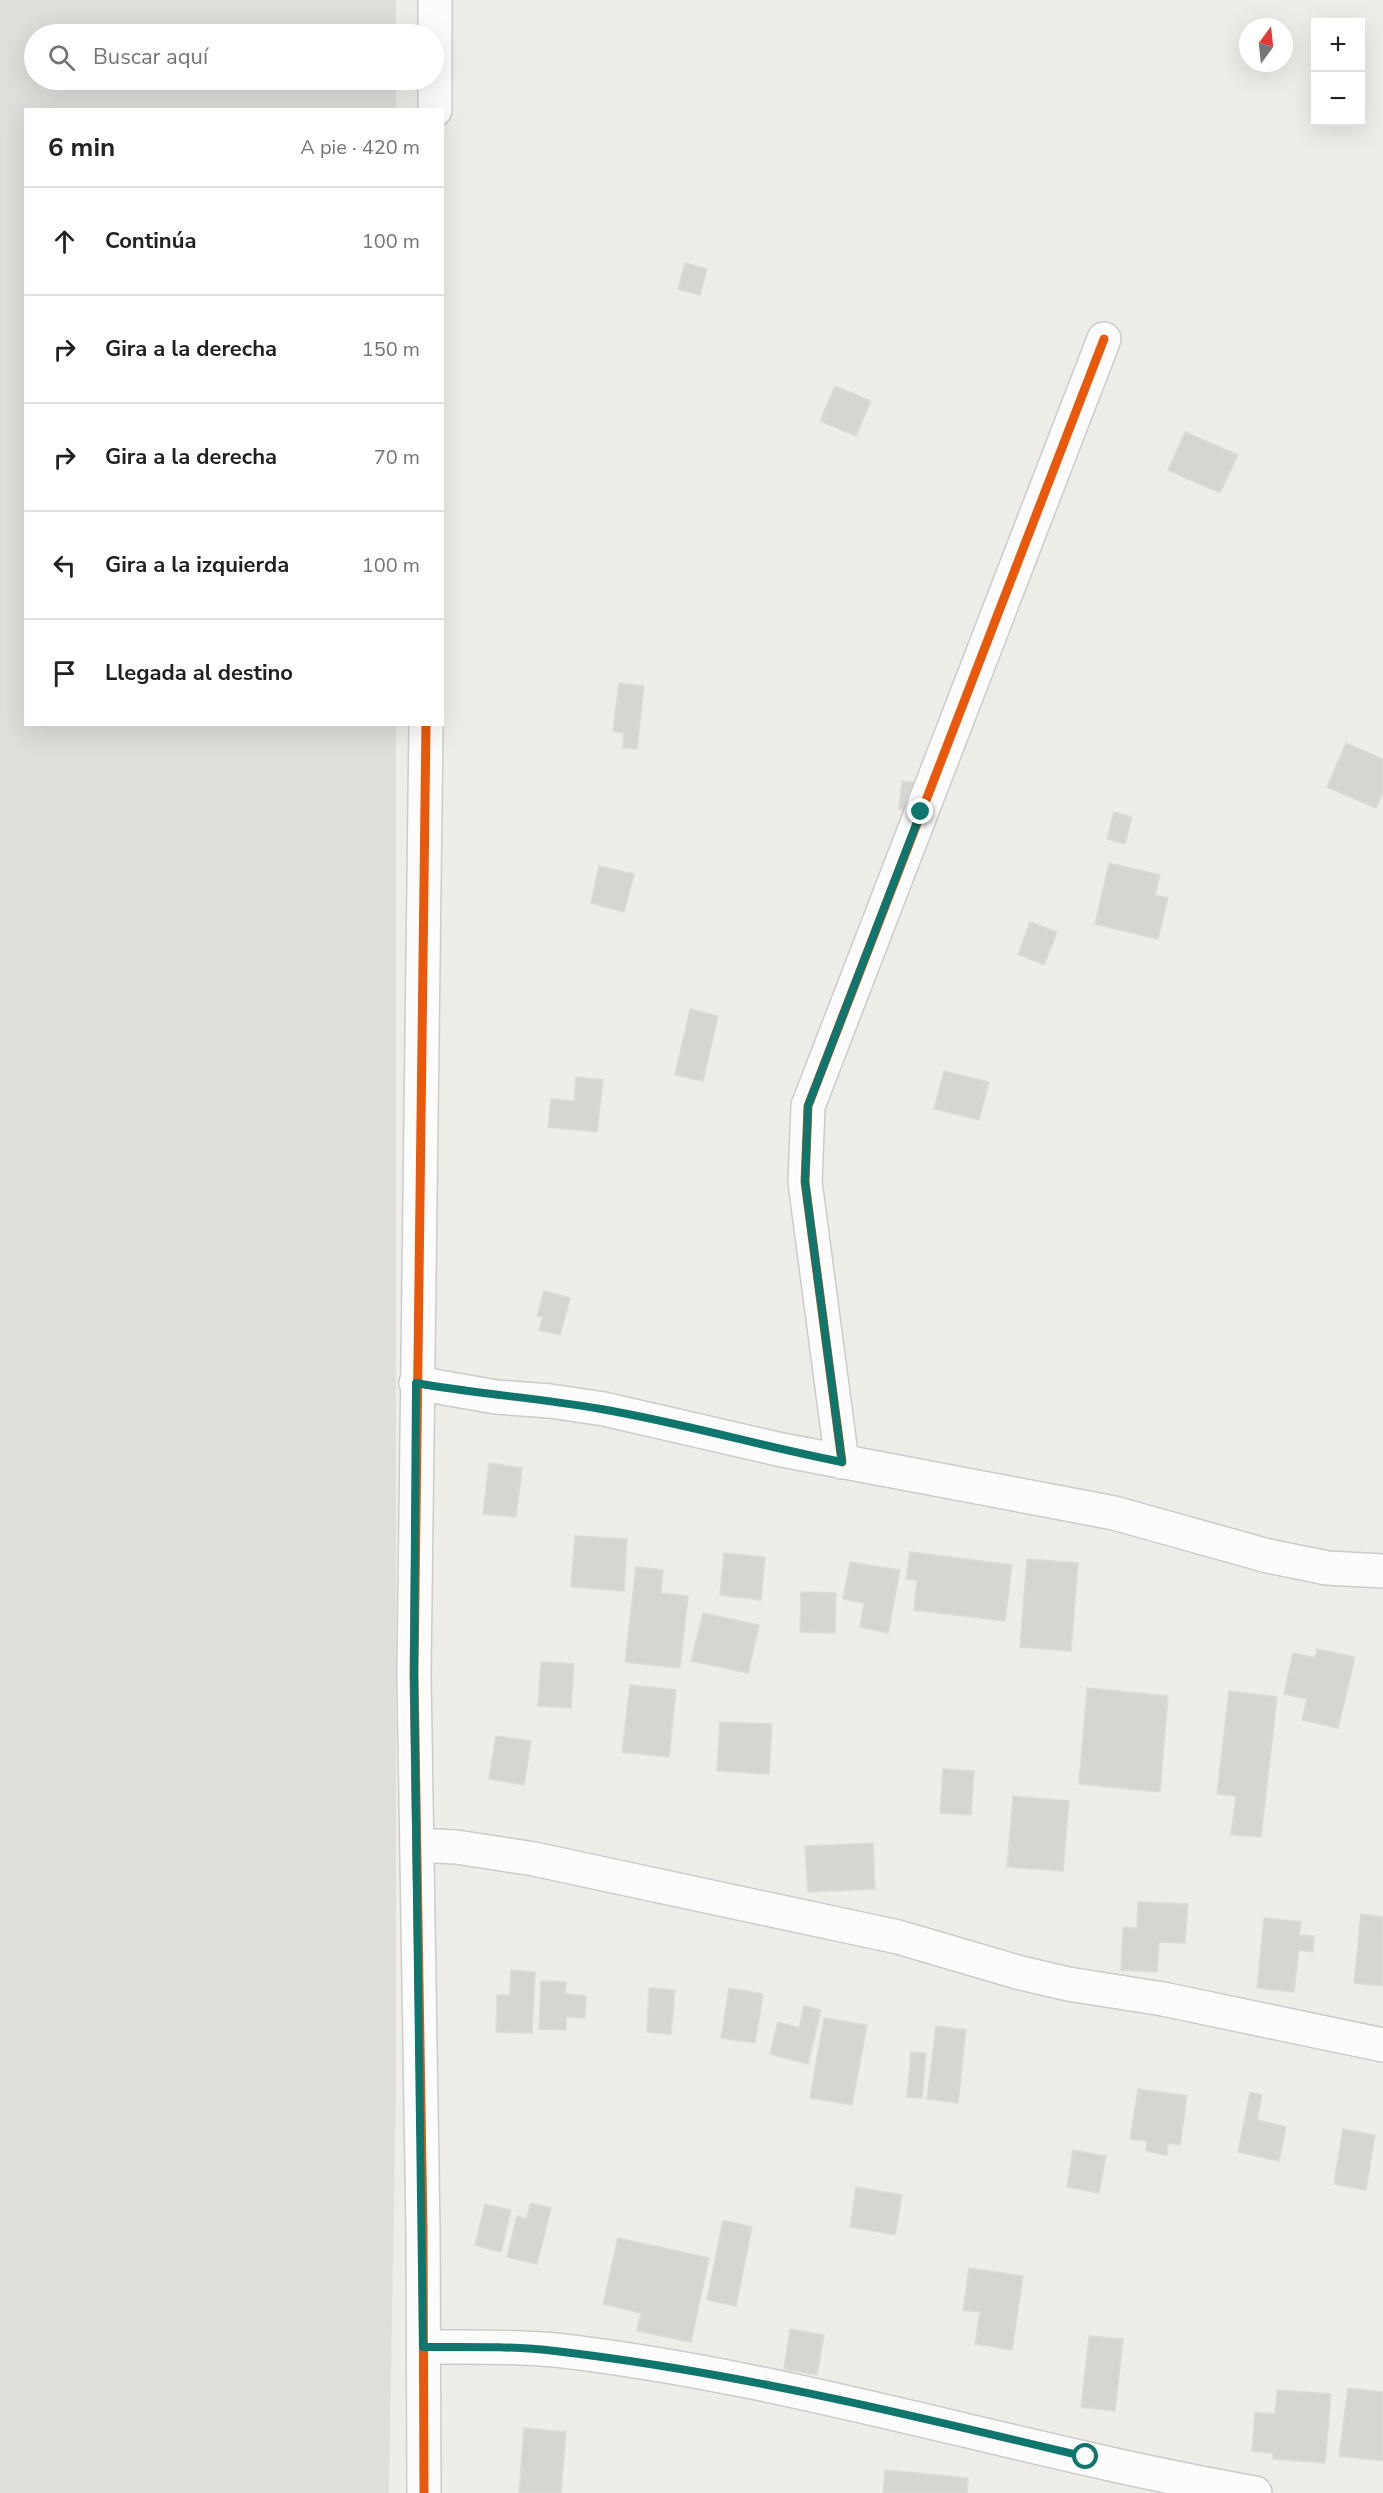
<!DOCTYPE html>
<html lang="es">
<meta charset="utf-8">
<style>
body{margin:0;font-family:"Nunito Sans",sans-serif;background:#f2f2f2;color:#202124}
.controls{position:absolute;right:18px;top:18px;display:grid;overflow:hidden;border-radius:0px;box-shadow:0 6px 24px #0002}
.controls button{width:54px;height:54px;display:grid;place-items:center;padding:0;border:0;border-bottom:2px solid #e0e0e0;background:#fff;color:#202124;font:30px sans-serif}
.compass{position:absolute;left:1239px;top:18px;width:54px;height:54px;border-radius:50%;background:#fff;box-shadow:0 6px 24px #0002;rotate:15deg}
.stop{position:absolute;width:18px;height:18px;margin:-14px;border:4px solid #0f766e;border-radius:50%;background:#fff}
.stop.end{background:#0f766e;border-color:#fff;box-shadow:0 2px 6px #0008}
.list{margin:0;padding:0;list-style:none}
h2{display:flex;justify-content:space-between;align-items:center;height:78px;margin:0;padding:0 24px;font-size:26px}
h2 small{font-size:20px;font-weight:400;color:#757577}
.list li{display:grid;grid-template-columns:39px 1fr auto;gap:18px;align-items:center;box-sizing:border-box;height:108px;padding:0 24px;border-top:2px solid #e0e0e0}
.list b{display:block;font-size:22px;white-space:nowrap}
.list em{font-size:20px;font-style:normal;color:#757577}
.icon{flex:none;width:33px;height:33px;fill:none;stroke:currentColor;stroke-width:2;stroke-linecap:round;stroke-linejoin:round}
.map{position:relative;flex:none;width:1383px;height:2493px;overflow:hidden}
.search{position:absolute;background:#fff;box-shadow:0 6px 24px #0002;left:24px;top:24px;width:420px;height:66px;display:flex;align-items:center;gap:15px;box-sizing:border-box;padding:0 21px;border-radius:33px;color:#757577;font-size:22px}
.panel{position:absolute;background:#fff;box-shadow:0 6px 24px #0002;left:24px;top:108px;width:420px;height:618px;border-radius:0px}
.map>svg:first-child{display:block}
.industrial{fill:#e0dedb}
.building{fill:#d6d5d2;stroke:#dddbd8;stroke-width:1.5}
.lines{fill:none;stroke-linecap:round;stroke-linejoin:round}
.minor-casing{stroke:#cbcbcb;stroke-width:36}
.minor{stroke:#fcfcfc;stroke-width:33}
.cycleway-casing{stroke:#fff;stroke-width:13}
.cycleway{stroke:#e8590c;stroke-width:9}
.route{stroke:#0f766e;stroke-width:8}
</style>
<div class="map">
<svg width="1383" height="2493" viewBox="0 0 1383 2493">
<rect width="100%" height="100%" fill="#eeede8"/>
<path class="industrial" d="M0,0H396V34H34V80H396V109L26,110V724L396,725V2078L389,2493H0Z"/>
<path class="building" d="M685,263L707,269L700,295L678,289Z
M835,386L871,401L856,436L820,421Z
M1185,432L1238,455L1220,493L1168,470Z
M619,683L644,686L637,749L623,748L624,733L613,731Z
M1346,743L1383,759V791L1376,808L1327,787Z
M902,781L925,784L921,812L899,809Z
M1114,812L1132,817L1125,844L1107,839Z
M1109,863L1160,875L1155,895L1168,898L1158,939L1095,924Z
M599,866L634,874L624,912L591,903Z
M1030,922L1057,932L1044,965L1018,954Z
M690,1009L718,1016L703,1081L675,1075Z
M944,1071L989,1082L979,1120L934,1109Z
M576,1077L603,1080L597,1132L548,1127L551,1099L574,1101Z
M544,1291L570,1298L560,1335L539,1330L543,1317L537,1316Z
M489,1463L522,1468L516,1517L483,1514Z
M575,1536L627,1539L624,1591L571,1587Z
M910,1552L1012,1565L1005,1621L914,1610L917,1580L906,1579Z
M724,1553L765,1557L761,1600L720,1595Z
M1027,1559L1078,1563L1071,1651L1020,1647Z
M850,1562L900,1570L888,1633L860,1627L864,1603L843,1599Z
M636,1567L663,1570L661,1593L688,1596L680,1668L625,1662Z
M801,1592L836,1593L835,1633L800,1632Z
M703,1613L759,1625L748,1673L691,1661Z
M1317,1649L1355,1657L1338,1728L1302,1720L1307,1699L1284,1694L1293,1653L1315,1658Z
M541,1662L574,1664L571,1708L538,1706Z
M630,1685L676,1690L669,1757L622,1752Z
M1087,1688L1168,1696L1160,1792L1079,1784Z
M1229,1691L1277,1697L1261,1837L1231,1835L1236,1796L1217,1794Z
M720,1722L772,1724L769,1774L717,1771Z
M496,1736L531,1741L524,1785L489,1779Z
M943,1769L974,1771L971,1815L940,1813Z
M1013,1796L1069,1801L1063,1871L1007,1867Z
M873,1843L875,1889L808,1892L805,1846Z
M1138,1902L1188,1904L1185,1943L1159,1942L1157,1972L1121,1970L1123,1927L1137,1928Z
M1361,1914L1383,1917L1382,1986L1354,1983Z
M1264,1918L1301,1922L1299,1935L1314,1936L1313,1952L1299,1950L1294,1992L1257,1988Z
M511,1970L535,1972L532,2033L496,2032L497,1995H510Z
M541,1981L566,1982L565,1994L586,1996L585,2018L566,2017V2030L539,2029Z
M649,1988L675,1990L671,2034L647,2032Z
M729,1988L763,1994L755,2043L721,2038Z
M804,2006L821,2010L808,2064L770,2054L778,2022L799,2028Z
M824,2018L867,2025L852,2105L810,2098Z
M936,2026L966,2030L958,2103L927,2099Z
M911,2052L926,2053L922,2098L907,2097Z
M1138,2089L1187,2096L1180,2145L1168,2143L1167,2155L1146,2151L1147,2141L1130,2139Z
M1250,2092L1262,2095L1257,2120L1286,2127L1279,2161L1238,2152Z
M1343,2129L1375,2135L1366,2190L1334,2184Z
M1073,2150L1106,2156L1099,2193L1067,2187Z
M856,2187L902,2195L895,2235L850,2227Z
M531,2203L551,2208L537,2264L507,2257L517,2216L526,2219Z
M485,2204L511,2210L501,2252L475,2245Z
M723,2220L752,2227L736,2306L707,2300Z
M618,2238L709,2258L691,2342L637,2331L641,2313L603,2304Z
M969,2268L1023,2276L1012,2350L975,2344L980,2312L963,2310Z
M790,2329L824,2335L817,2375L784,2369Z
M1089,2336L1123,2339L1115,2411L1081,2407Z
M1348,2388L1383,2392V2461L1339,2456Z
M1277,2390L1331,2394L1325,2463L1273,2459V2453L1252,2451L1255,2412L1275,2414Z
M524,2428L566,2432L561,2493H519Z
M885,2470L968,2478L967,2493H883Z"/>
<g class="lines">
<defs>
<path id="minor" d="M435,0V110
M416,1383L496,1397L550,1401L604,1409L782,1450L1114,1513L1268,1556L1327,1568L1383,1571
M842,1462L805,1182L808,1106L1104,339
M417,1845L456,1847L534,1859L898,1937L1017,1972L1068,1984L1163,1999L1383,2045
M424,2347C467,2347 512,2346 555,2350C793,2377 1020,2452 1255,2493
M424,2493L423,2230L414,1674L426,724"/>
</defs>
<use href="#minor" class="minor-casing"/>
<use href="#minor" class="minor"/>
<defs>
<path id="cycleway" d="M842,1462L805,1182L808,1106L1104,339
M424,2493L423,2230L414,1674L426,724"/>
</defs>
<use href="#cycleway" class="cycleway-casing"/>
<use href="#cycleway" class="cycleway"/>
</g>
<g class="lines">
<path class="route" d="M921,812L808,1106L805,1182L842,1462C761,1446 682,1423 601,1409C539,1398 477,1394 416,1383L414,1674L423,2347C467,2347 512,2346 555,2351C735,2372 911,2415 1086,2457"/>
</g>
</svg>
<div class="controls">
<button>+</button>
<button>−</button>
</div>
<svg class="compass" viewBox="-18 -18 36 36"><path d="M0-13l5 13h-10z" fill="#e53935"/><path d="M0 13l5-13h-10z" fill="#757577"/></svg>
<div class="stop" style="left:1086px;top:2457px"></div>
<div class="stop end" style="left:921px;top:812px"></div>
<div class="search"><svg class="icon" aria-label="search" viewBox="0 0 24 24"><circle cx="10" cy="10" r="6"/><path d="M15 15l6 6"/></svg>Buscar aquí</div>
<section class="panel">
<h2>6 min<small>A pie · 420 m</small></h2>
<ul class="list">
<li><svg class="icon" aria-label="ahead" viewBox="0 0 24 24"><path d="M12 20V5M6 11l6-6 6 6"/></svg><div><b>Continúa</b></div><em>100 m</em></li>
<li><svg class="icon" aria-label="right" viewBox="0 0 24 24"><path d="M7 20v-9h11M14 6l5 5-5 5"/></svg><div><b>Gira a la derecha</b></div><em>150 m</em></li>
<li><svg class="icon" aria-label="right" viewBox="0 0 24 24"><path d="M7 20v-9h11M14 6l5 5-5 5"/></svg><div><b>Gira a la derecha</b></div><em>70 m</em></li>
<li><svg class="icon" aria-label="left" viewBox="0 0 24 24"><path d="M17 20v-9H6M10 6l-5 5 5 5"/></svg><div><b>Gira a la izquierda</b></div><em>100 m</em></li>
<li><svg class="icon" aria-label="arrive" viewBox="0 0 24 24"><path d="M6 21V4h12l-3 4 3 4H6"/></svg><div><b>Llegada al destino</b></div></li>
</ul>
</section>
</div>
